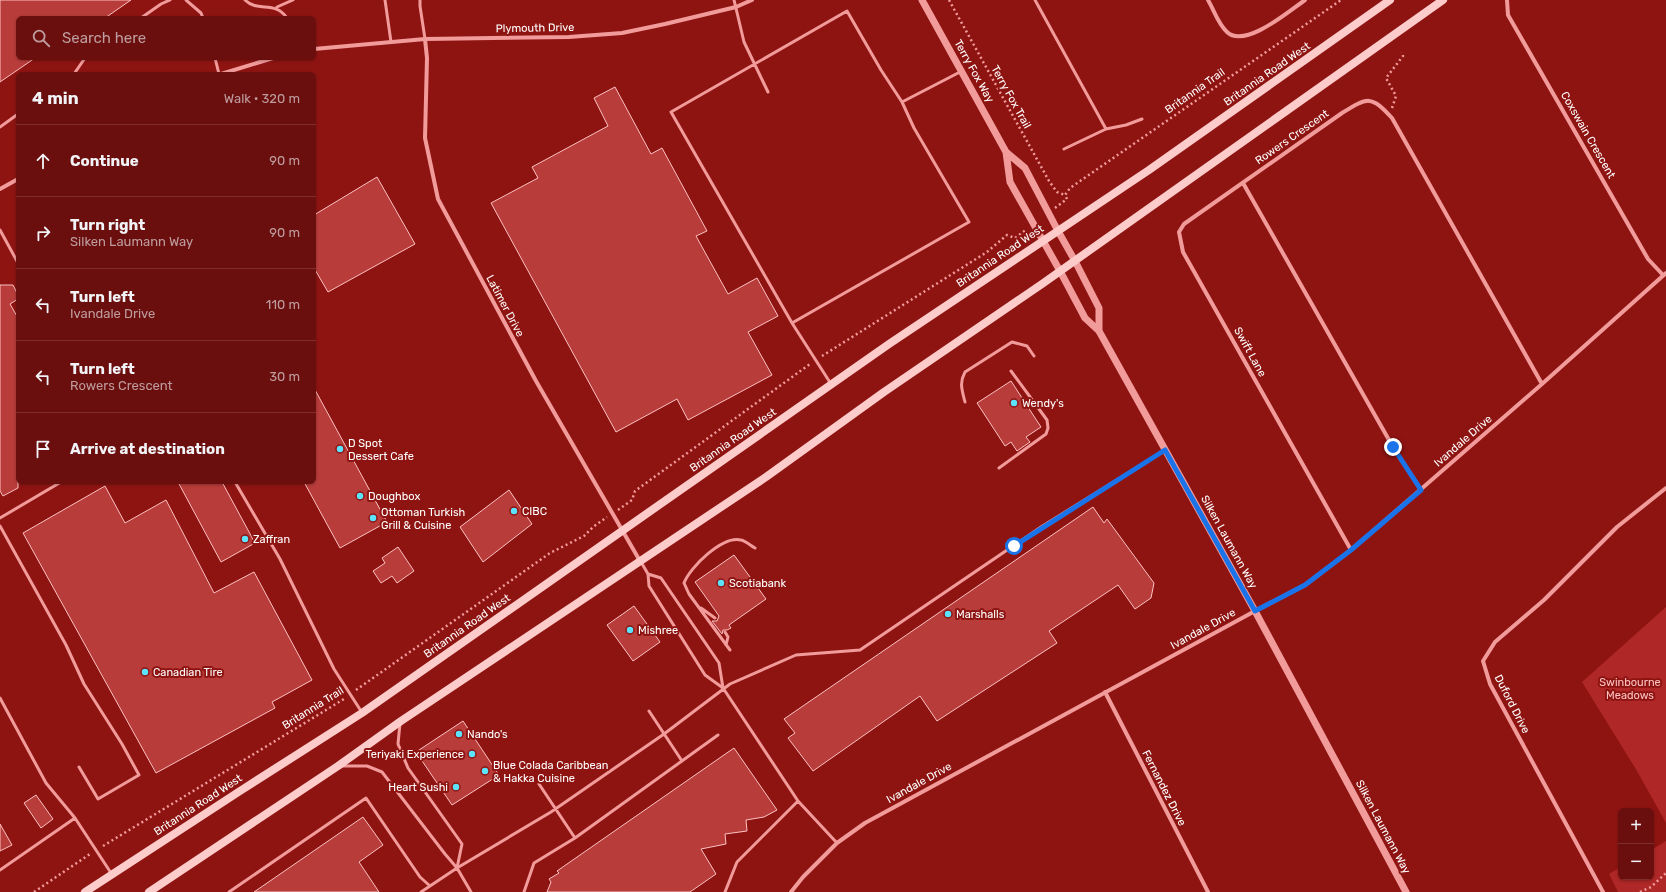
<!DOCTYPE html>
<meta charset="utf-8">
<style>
body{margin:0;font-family:Rubik,sans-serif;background:#6f1817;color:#f1f3f6}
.controls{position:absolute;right:12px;bottom:12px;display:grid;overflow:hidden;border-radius:6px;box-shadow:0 1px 3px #0004}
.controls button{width:36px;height:36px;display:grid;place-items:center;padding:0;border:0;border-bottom:1px solid #7d2f2e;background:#6a0f0e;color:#f1f3f6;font:20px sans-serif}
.stop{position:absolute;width:12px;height:12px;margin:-9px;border:3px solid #1a73e8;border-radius:50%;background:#fff}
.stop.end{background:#1a73e8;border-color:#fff;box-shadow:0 1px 4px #0008}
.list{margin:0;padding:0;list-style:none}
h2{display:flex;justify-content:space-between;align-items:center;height:52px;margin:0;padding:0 16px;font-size:17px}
h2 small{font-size:13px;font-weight:400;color:#be9c9e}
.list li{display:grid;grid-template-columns:26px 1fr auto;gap:12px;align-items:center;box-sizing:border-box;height:72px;padding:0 16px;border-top:1px solid #7d2f2e}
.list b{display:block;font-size:15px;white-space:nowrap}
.list p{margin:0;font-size:13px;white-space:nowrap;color:#be9c9e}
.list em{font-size:13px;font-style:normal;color:#be9c9e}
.icon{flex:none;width:22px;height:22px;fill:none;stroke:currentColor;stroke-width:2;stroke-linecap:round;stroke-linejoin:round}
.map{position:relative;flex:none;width:1666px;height:892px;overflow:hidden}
.search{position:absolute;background:#6a0f0e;box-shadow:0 1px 3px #0004;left:16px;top:16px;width:300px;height:44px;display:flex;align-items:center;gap:10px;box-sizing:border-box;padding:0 14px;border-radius:6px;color:#be9c9e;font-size:15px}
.panel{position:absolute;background:#6a0f0e;box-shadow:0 1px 3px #0004;left:16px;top:72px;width:300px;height:412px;border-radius:6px}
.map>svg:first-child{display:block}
.green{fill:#af2727}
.building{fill:#b73c3a;stroke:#fdc2c2}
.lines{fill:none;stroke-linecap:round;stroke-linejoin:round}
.path{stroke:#f29b9b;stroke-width:2.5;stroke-dasharray:2 3;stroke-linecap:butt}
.service{stroke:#f29b9b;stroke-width:3}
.minor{stroke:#f29b9b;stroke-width:4}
.tertiary{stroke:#f29b9b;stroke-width:7}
.secondary{stroke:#fccbca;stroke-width:8}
.route{stroke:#1a73e8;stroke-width:5}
.poi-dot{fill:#5ce3ff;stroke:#8e1412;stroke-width:1.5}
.labels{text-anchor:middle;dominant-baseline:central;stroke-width:4;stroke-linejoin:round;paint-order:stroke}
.street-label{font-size:11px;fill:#fff;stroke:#8e1412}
.poi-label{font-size:11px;fill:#fff;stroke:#8e1412;text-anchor:start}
.park-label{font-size:11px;fill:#fdc2c2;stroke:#8e1412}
</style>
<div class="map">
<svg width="1666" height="892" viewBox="0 0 1666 892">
<rect width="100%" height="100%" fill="#8e1412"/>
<path class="green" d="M1666,607V823L1637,771L1582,682Z
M1666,841V892H1618L1609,874L1621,867V877H1651V850Z"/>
<path class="building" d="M0,0H131L105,18H18V58H35L0,82Z
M615,87L651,154L662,148L707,231L696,236L728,294L757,278L778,316L748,332L772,375L688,420L677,399L616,432L491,203L538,178L532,167L608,126L594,98Z
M377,177L415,244L328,292L314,268V215Z
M0,285H13L18,295V299L10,304L18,318V488L3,496L0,491Z
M1011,381L1041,427L1026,437L1030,442L1017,451L1011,442L1005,446L977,403Z
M314,388L387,522L340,548L304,482H314Z
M178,482H222L255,543L221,562Z
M105,486L125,523L166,500L214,593L254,572L312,680L272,702L275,708L156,773L23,533Z
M509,490L532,524L483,562L460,527Z
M1093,507L1104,523L1107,519L1154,583L1151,598L1135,609L1118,585L1049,631L1057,643L937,721L920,696L813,771L788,738L795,733L784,719Z
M398,547L414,571L397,583L392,576L381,583L373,571L385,563L382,558Z
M734,555L766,599L729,625L731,628L727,630H723L722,634L712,621H717L719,616L695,582Z
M634,606L660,642L633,661L607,625Z
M463,721L499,775L452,805L416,752Z
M734,748L777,810L764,817L746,820L747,831L725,834L726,844L701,849L716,874L690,892H547L551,882L549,879L559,873L557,871Z
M36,795L53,819L41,828L24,803Z
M363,817L383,845L359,862L379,892H254Z
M0,824L12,845L0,851Z"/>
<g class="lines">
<path class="path" d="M949,0L1049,181L1057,192L1065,195
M1392,108L1396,96L1386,78L1403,56L1402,52
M1055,208L1067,199L1065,195L1070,188L1341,0
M822,356L987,252L1007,235L1015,238L1027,229
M618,510L632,500L635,491L810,364
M356,690L550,553L584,536L593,527L607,517
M103,846L344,699
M34,892L90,854
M1640,892L1651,887L1666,873"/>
<path class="service" d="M186,0L201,13L203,18
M245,0C258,13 275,0 287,18
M385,0L391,42
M420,0V6L425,39
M734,0L744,42L768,92
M1035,0L1106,129
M277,7L293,0
M847,11L881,70L902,102L914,128L969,222L792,323L671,112Z
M141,18L161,4L170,0
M215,58L219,74
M74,74L85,58
M902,102L960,72
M0,127L18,114
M1064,149L1106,129L1126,125L1142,119
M0,230L18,263
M792,323L831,384
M965,402C962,390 959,383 965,372L1012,342L1027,346L1034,356
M999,468L1046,434L1048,428L1047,420L1011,371
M235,482L280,559L334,669L361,711
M0,518L61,482
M0,526L66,645L84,684L122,744L139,775L98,799L79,767
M641,562L648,574L649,586L705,675L723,688L798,801
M648,574L661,578L719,663L723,688
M701,608L715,618
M725,632L728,637L726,645
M730,650L689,594L684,583C690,567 723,535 741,540C746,541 751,546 755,548
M0,698L46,783L75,818L111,873
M649,711L682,761
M400,723L398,744L408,768L462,844L457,868
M343,766H367L382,772L445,854L457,868L471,892
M539,784L575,838
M0,870L75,818
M229,892L366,798L420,877L430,886
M421,892L457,868L551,812L664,734L730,684L796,655L860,650L1041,527L1165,450
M524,892L534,863L575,838L718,735
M725,892L737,862L798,801L837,843"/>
<path class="minor" d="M1208,0C1214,10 1218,24 1227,32C1245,49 1289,11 1305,0
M1507,0L1508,15L1648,259L1663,275
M425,39L427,58L425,138L438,199L536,381L640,561
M314,49L425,39L569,37L622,33L665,24L736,7L752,0
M221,74L273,58
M1243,183L1393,447L1421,490
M0,189L18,179
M1351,550L1183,252L1179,232L1184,224L1342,113C1368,97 1371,95 1392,118L1542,384
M1105,692L1208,892
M791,892L803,877L837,843L865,823L1255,611L1305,585L1351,550L1542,384L1666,273
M1603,892L1490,684L1483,661L1495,642L1544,600L1617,527L1666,488"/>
<path class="tertiary" d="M922,0L1006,152L1025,168L1058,231L1075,261L1099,308V331
M1006,152L1010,182L1060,271L1085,318L1099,331L1255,611L1406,892"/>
<path class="secondary" d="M85,892L240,791L362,713L889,344L1149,170L1390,0
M149,892L338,766L401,721L766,477L884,392L1042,284L1443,0"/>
</g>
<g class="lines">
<path class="route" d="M1014,546L1165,450L1255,611L1305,585L1351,550L1421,490L1393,447"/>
</g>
<g class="poi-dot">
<circle cx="1014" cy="403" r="4"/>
<circle cx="340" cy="449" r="4"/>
<circle cx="360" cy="496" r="4"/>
<circle cx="514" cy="511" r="4"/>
<circle cx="373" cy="518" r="4"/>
<circle cx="245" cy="539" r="4"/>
<circle cx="721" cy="583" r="4"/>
<circle cx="948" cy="614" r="4"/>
<circle cx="630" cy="630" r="4"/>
<circle cx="145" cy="672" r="4"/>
<circle cx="459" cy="734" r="4"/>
<circle cx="472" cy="754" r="4"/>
<circle cx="485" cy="771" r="4"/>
<circle cx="456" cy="787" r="4"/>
</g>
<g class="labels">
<g class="street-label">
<text transform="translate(535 28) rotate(-1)">Plymouth Drive</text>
<text transform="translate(974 71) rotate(61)">Terry Fox Way</text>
<text transform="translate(1267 74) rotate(-35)">Britannia Road West</text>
<text transform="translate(1195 91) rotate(-35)">Britannia Trail</text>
<text transform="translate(1011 97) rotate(61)">Terry Fox Trail</text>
<text transform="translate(1588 135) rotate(60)">Coxswain Crescent</text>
<text transform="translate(1292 137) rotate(-35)">Rowers Crescent</text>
<text transform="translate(1000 256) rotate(-34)">Britannia Road West</text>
<text transform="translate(505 306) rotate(62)">Latimer Drive</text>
<text transform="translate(1250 352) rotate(61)">Swift Lane</text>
<text transform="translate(733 440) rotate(-35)">Britannia Road West</text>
<text transform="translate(1463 441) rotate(-41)">Ivandale Drive</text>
<text transform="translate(1229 542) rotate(61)">Silken Laumann Way</text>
<text transform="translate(467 626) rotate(-35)">Britannia Road West</text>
<text transform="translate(1203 629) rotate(-29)">Ivandale Drive</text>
<text transform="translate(1512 704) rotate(63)">Duford Drive</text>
<text transform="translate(313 708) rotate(-32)">Britannia Trail</text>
<text transform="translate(919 783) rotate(-29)">Ivandale Drive</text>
<text transform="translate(1164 788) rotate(63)">Fernandez Drive</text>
<text transform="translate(198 805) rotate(-33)">Britannia Road West</text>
<text transform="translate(1383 827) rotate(62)">Silken Laumann Way</text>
</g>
<g class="poi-label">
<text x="1022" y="403">Wendy's</text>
<text x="348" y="443">D Spot<tspan x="348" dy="13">Dessert Cafe</tspan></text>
<text x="368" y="496">Doughbox</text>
<text x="522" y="511">CIBC</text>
<text x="381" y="512">Ottoman Turkish<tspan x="381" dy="13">Grill &amp; Cuisine</tspan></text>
<text x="253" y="539">Zaffran</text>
<text x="729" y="583">Scotiabank</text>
<text x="956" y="614">Marshalls</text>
<text x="638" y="630">Mishree</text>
<text x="153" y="672">Canadian Tire</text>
<text x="467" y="734">Nando's</text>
<text x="464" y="754" text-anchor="end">Teriyaki Experience</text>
<text x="493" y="765">Blue Colada Caribbean<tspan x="493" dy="13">&amp; Hakka Cuisine</tspan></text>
<text x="448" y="787" text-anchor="end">Heart Sushi</text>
</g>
<g class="park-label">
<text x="1630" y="682">Swinbourne<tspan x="1630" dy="13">Meadows</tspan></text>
</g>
</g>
</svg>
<div class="controls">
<button>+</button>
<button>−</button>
</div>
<div class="stop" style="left:1014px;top:546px"></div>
<div class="stop end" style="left:1393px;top:447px"></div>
<div class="search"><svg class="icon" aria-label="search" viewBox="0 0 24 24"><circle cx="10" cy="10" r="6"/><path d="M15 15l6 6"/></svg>Search here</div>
<section class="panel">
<h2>4 min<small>Walk · 320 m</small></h2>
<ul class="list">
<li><svg class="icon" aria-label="ahead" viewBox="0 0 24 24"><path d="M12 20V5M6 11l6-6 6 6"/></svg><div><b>Continue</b></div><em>90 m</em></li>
<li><svg class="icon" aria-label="right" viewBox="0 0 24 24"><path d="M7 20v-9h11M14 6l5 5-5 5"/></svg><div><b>Turn right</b><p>Silken Laumann Way</p></div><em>90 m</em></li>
<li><svg class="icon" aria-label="left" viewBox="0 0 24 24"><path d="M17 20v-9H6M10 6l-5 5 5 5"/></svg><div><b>Turn left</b><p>Ivandale Drive</p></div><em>110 m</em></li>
<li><svg class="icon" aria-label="left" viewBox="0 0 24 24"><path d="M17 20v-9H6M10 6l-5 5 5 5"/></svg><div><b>Turn left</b><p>Rowers Crescent</p></div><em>30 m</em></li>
<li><svg class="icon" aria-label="arrive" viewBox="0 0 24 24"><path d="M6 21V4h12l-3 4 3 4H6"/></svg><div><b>Arrive at destination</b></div></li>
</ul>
</section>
</div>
